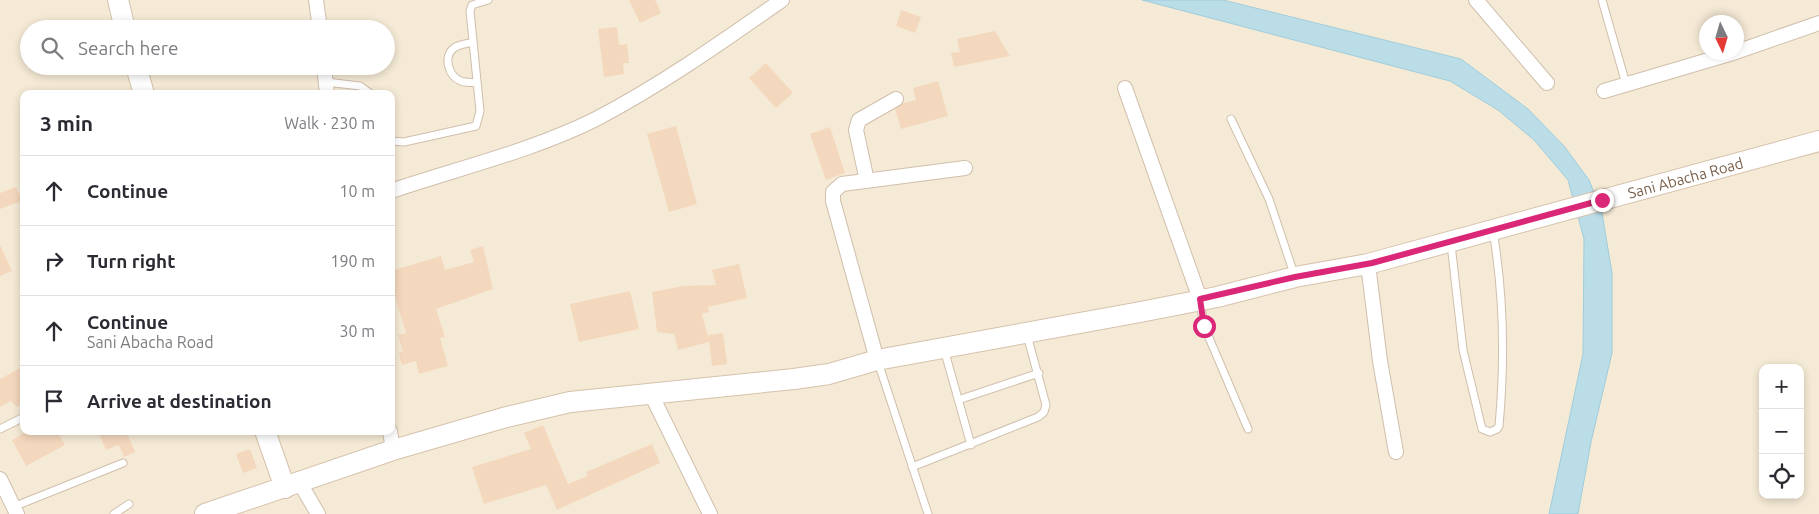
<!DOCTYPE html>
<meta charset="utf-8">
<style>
body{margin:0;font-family:Ubuntu,sans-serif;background:#f7f7f7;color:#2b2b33}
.controls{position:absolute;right:15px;bottom:15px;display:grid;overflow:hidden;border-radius:10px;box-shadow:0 2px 8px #0003}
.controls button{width:45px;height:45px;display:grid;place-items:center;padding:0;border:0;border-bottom:1px solid #e1e1e2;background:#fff;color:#2b2b33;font:25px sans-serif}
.compass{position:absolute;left:1699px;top:15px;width:45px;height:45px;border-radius:50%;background:#fff;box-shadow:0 2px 8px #0003;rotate:175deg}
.stop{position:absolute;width:15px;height:15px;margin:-11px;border:4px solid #db2777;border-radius:50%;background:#fff}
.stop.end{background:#db2777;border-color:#fff;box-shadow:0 1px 5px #0008}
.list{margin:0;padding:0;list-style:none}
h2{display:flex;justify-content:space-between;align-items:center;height:65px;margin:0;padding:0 20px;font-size:21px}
h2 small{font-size:16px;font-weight:400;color:#7c7c81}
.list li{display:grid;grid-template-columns:32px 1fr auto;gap:15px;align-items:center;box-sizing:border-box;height:70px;padding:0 20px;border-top:1px solid #e1e1e2}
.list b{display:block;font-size:19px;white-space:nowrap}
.list p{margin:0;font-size:16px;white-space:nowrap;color:#7c7c81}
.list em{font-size:16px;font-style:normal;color:#7c7c81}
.icon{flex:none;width:28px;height:28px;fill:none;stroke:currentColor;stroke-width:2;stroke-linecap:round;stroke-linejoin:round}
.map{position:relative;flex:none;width:1819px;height:514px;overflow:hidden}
.search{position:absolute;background:#fff;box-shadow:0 2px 8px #0003;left:20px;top:20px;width:375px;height:55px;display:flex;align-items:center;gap:12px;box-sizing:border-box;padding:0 18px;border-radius:28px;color:#7c7c81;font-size:19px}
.panel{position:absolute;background:#fff;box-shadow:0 2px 8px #0003;left:20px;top:90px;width:375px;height:345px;border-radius:10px}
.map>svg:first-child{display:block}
.residential{fill:#f5ead5;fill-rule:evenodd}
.water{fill:#badde8;stroke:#a0ccdb}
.building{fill:#f4d8bd}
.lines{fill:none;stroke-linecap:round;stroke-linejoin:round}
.lane-casing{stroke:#d0bfac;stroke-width:9}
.street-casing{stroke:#d0bfac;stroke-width:16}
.secondary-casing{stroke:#d6c2ac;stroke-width:22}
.lane{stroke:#fff;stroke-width:7}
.street{stroke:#fff;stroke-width:14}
.secondary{stroke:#fff;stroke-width:20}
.route{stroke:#db2777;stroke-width:6}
.labels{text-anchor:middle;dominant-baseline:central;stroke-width:5;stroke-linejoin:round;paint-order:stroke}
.street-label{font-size:15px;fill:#795f4a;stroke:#fffaef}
</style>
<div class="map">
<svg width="1819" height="514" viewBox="0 0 1819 514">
<rect width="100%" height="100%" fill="#fdf7e7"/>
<path class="residential" d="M0,0H1142L1450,81L1498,110L1534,140L1568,180L1584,239L1583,354L1549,514H0ZM29,29H386V66H29ZM24,94H391V431H24Z
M1223,0H1819V514H1578L1591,442L1612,353V272L1564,146L1528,109L1461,59ZM1706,22H1736V52H1706ZM1763,368H1800V495H1763Z"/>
<path class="water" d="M1142,0H1223L1461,59L1528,109L1564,146L1589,180L1602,213L1612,273V353L1591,442L1578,514H1549L1583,354L1584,239L1568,180L1534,140L1498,110L1450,81Z"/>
<path class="building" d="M629,0H655L661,13L640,23Z
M901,10L921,17L915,33L896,26Z
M617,27L619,45L627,44L629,63H623L624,74L604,77L598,29Z
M995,31L1010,56L954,67L951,53L960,52L957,39Z
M766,63L793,93L776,108L749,78Z
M938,81L948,116L901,129L895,109L904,103L916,100L913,88Z
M676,126L697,204L669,212L647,134Z
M830,127L845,173L826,180L810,134Z
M16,187L22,201L0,209V193Z
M0,245L12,271L0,276Z
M483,246L493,289L436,309L445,337L440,338L448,366L419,374L416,361L402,365L399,353L403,351L398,335L406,333L391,283V271L441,256L445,270L474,262L470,250Z
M739,264L747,298L708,307L709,312L702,314L709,341L708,335L723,333L727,364L712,366L709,342L678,350L674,334L657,332L652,292L683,286L716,285L712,270Z
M630,291L639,329L579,342L570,304Z
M24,366V403L17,407L11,401L0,407V379Z
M543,425L568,484L588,476L586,472L652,444L660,463L557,510L546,485L484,504L472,467L531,449L524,433Z
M27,431H57L65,445L26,466L12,440Z
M98,431H126L135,452L124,457L119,445L106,450Z
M250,449L257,468L243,473L236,454Z"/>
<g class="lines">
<defs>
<path id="lane" d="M1602,0L1626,84
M473,42C467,44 459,44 454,48C443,56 448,76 461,81C465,83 472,82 477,83
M326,82L360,86L371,94
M1231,119L1269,199L1294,274
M391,141L404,142L476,126L480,111L470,11L472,5L488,0
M1451,244L1463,350L1482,429L1490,432L1497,429L1499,426C1505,360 1504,296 1493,231
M1200,301L1204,326L1248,429
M944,349L971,445
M878,362L928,514
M958,400L1039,373
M0,429L24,417
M912,467L1038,417L1044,412L1046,405L1027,335
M13,507L123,463
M114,514L129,504"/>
<path id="street" d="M316,0L320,29
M1476,0L1547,83
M1736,52L1819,23
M324,66L327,94
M1125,88L1200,299
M1604,91L1736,52
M867,181L856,130L859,120L896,99
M391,191C459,168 532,151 596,119C661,85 722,42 782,0
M1368,264L1380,361L1396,452
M877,360L833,201V192L842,184L965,168
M651,394L710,514
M390,431L393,450
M0,479L17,514
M300,483L318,514"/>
<g id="secondary">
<path d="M118,0L125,29"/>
<path d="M136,66L144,94"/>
<path d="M265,431L285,488"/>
<path id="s1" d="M205,514L393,450L503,418L570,402L794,379L829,374L877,360L1135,313L1217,297L1295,277L1368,264L1819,141"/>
</g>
</defs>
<use href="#lane" class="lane-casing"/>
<use href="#street" class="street-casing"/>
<use href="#secondary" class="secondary-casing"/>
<use href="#lane" class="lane"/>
<use href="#street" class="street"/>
<use href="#secondary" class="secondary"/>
</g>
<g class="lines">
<path class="route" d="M1204,326L1200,299L1295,277L1372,263L1602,200"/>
</g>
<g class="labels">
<g class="street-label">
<text stroke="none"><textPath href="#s1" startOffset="1522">Sani Abacha Road</textPath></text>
</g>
</g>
</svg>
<div class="controls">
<button>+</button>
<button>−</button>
<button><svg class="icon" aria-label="locate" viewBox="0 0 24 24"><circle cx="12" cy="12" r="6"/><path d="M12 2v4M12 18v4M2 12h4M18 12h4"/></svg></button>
</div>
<svg class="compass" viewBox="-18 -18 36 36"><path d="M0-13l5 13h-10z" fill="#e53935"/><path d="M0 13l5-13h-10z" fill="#7c7c81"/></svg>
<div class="stop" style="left:1204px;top:326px"></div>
<div class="stop end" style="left:1602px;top:200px"></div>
<div class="search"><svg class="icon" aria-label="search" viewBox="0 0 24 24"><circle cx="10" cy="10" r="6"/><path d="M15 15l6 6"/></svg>Search here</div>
<section class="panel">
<h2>3 min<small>Walk · 230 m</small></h2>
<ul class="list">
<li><svg class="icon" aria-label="ahead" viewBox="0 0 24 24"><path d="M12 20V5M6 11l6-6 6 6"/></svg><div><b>Continue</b></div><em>10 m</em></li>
<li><svg class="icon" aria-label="right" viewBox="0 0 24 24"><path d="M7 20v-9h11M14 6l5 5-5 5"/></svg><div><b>Turn right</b></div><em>190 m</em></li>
<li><svg class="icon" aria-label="ahead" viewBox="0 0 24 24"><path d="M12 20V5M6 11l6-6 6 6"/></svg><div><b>Continue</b><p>Sani Abacha Road</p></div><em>30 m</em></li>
<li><svg class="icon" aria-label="arrive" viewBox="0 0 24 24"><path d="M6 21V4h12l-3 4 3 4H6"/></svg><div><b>Arrive at destination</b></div></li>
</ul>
</section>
</div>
